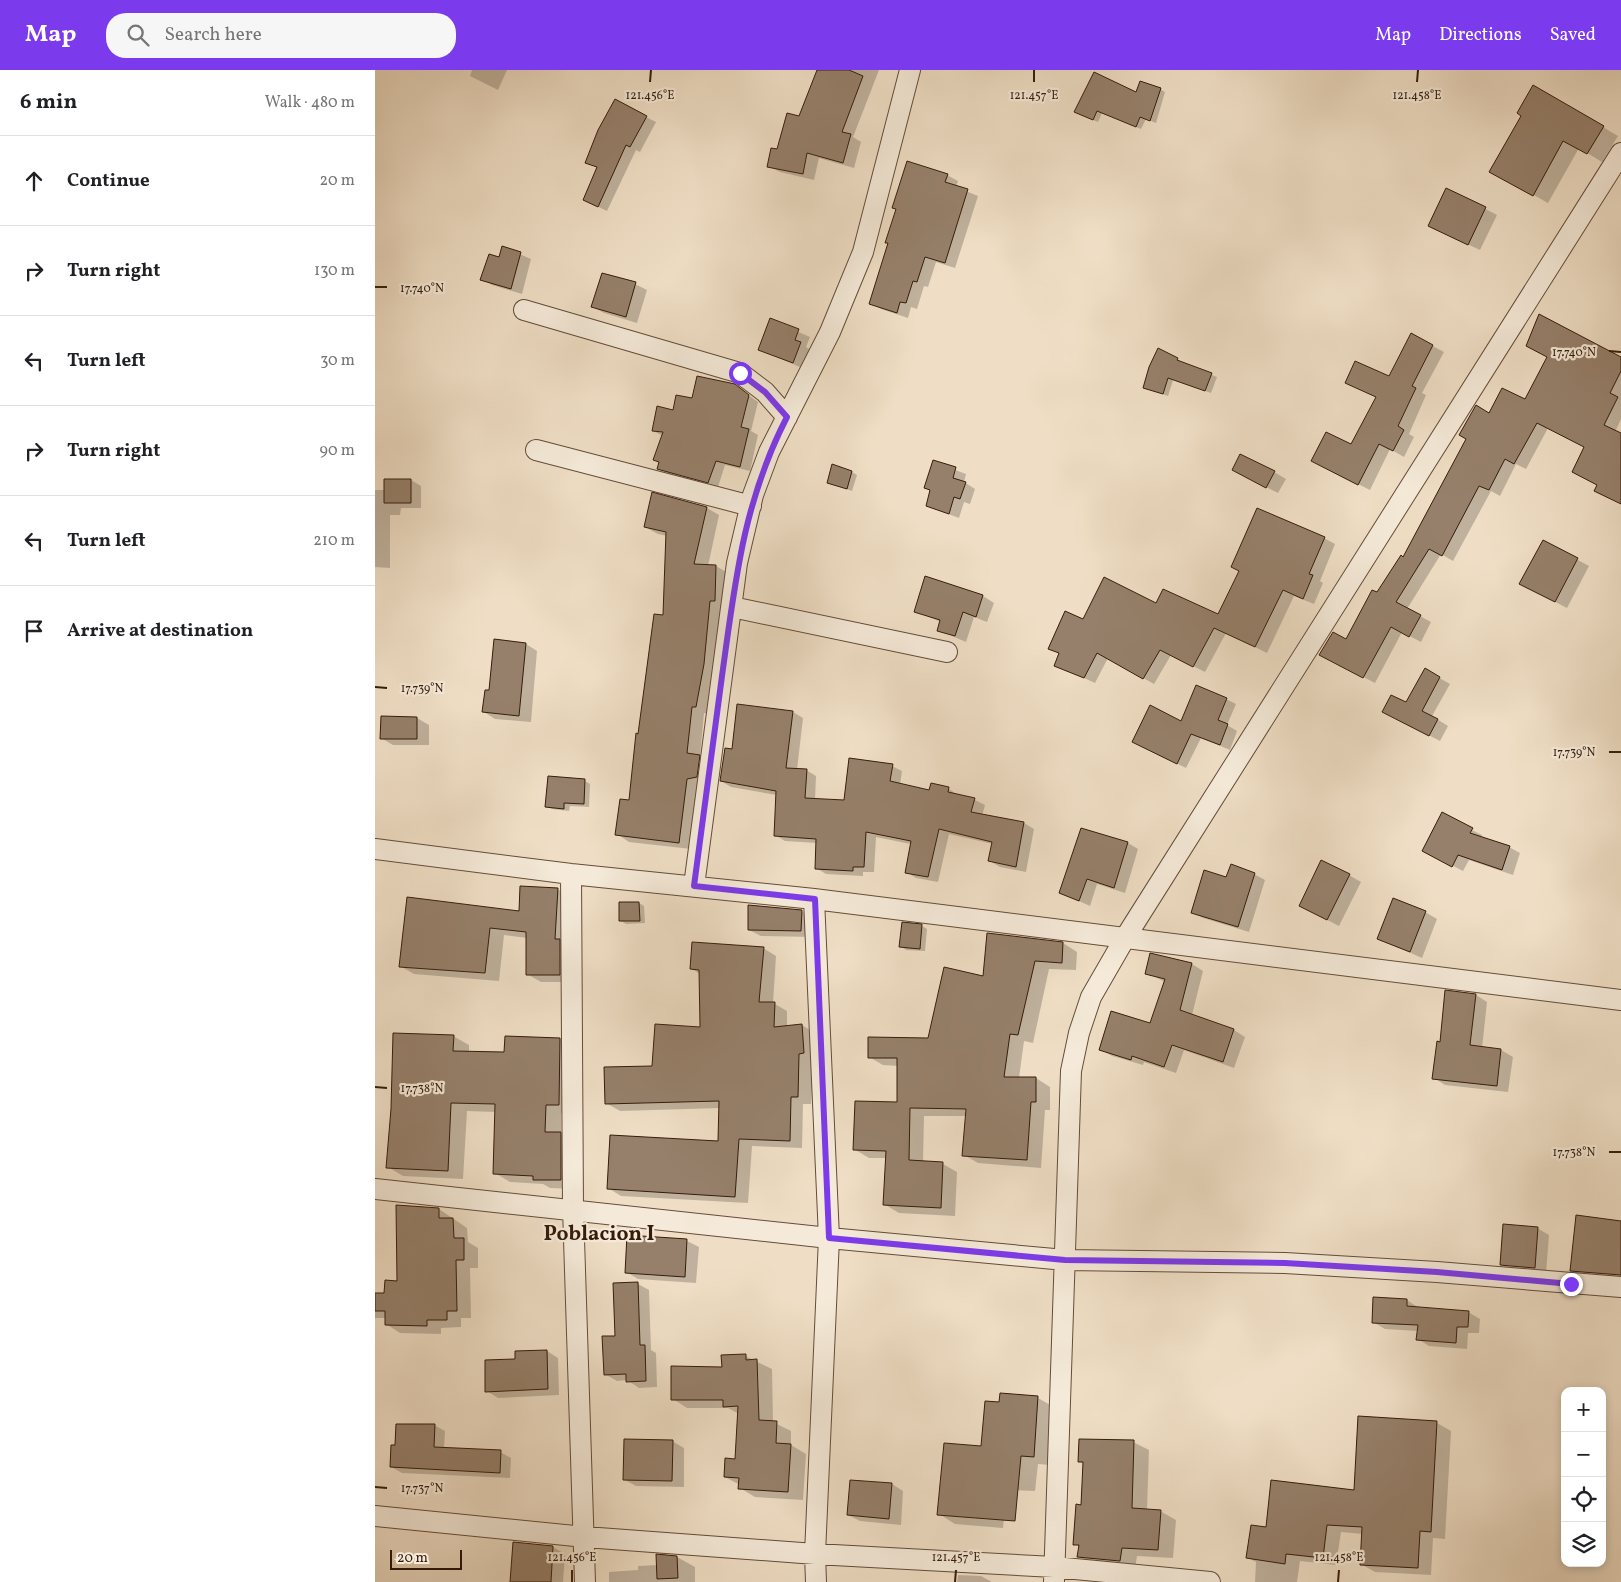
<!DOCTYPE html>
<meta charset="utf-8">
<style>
body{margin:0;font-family:Vollkorn,serif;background:#f6f6f6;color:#202124}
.controls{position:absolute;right:15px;bottom:15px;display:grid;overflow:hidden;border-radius:10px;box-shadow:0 2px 8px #0003}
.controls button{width:45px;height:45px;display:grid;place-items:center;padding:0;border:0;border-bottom:1px solid #e0e0e0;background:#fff;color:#202124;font:25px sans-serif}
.scale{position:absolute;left:15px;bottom:12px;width:72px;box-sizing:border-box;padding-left:5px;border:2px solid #361b0a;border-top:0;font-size:14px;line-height:18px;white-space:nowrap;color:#361b0a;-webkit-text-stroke:4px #f5ead9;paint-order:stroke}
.stop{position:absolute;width:15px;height:15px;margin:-11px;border:4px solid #7c3aed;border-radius:50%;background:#fff}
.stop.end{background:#7c3aed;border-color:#fff;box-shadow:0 1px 5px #0008}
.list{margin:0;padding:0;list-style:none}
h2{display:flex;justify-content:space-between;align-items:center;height:65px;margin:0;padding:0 20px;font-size:21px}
h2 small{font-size:16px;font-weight:400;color:#757577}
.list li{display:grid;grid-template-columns:32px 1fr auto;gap:15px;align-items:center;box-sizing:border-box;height:90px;padding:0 20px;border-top:1px solid #e0e0e0}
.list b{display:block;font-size:19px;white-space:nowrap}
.list em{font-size:16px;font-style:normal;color:#757577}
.icon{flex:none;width:28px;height:28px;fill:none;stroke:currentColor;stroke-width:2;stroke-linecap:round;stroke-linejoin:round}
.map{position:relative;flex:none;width:1246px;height:1512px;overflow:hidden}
header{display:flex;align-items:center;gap:30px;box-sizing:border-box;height:70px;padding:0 25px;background:#7c3aed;color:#fff}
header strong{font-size:24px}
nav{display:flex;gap:28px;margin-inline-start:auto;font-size:18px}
.search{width:350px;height:45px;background:#f6f6f6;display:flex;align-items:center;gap:12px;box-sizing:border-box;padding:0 18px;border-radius:20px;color:#757577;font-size:19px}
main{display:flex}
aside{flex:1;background:#fff}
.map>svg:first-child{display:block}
.shadow{fill:#0003}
.building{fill:#96806b;stroke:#361b0a}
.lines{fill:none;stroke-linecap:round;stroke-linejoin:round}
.minor-casing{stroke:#644c39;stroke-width:22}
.minor{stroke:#f5ead9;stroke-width:20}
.route{stroke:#7c3aed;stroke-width:6}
.ticks{fill:none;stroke:#361b0a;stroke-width:2}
.labels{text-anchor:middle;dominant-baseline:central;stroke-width:4.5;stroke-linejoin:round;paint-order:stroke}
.quarter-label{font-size:21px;font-weight:bold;fill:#361b0a;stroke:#f5ead9}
.ticks-label{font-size:12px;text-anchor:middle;fill:#361b0a;stroke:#f5ead9;stroke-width:4.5;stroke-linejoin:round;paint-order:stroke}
</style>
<header>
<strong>Map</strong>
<div class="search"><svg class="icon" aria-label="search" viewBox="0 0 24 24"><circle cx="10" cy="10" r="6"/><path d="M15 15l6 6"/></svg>Search here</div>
<nav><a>Map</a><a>Directions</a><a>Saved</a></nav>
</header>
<main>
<aside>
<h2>6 min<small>Walk · 480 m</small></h2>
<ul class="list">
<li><svg class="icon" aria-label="ahead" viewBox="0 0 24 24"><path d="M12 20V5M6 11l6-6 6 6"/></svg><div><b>Continue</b></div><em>20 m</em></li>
<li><svg class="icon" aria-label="right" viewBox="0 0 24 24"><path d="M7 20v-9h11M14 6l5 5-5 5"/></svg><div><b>Turn right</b></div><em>130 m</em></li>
<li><svg class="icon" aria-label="left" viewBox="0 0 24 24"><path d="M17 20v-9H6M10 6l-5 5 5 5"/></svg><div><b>Turn left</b></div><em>30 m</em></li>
<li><svg class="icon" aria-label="right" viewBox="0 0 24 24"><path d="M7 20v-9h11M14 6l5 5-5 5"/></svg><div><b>Turn right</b></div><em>90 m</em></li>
<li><svg class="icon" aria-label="left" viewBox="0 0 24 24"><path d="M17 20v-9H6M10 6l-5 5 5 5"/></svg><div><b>Turn left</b></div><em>210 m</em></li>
<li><svg class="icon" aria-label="arrive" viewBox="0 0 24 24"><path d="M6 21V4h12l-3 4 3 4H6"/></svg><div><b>Arrive at destination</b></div></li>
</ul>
</aside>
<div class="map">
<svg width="1246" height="1512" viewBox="0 0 1246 1512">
<rect width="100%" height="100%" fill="#efdec5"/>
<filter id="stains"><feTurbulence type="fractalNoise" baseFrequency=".004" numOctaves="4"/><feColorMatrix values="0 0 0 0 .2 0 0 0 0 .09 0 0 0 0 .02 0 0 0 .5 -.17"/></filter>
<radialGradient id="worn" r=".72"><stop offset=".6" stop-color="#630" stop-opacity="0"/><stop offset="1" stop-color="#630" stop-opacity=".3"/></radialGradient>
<path class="shadow" d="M97,0H132L123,20L95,6Z
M443,0H504L478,67L486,72L479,98L444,88L439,110L405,102L393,96L425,48Z
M1159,16L1243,66L1227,92L1204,78L1173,133L1116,101L1148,45Z
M785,19L790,22L781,53L771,49L766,59L727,43L723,52L706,45L762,24Z
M271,47L281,52L265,82L261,80L232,141L209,130L223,98L212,92Z
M572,105L583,111L581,117L603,126L580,198L561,192L553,217L549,216L542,239L536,237L533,248L506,239L496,233L522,139Z
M1072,119L1122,145L1105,180L1066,162Z
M128,177L156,189L147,224L117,215L107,209L125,189Z
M260,214L272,220L262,253L229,243L218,237Z
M396,250L435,267L431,277L436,280L429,299L384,279Z
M1037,265L1069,282L1047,323L1051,325L1034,364L1039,367L1029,387L1015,379L995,420L949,397L977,376L1002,327L972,313L1014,307Z
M802,289L807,293L842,307L836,323L798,310L793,326L769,318Z
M1246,289V349L1240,362L1246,365V434L1224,415L1211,377L1173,358L1151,399L1141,394L1125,426L1116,421L1078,491L1066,484L1032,539L1056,552L1046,572L1027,562L1000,613L957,591L1029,488L1115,344Z
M359,315L383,332L376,361L383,365L375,401L350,395L343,417L293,404L283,399L288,366L278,361L299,341Z
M559,392L591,404L589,412L600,419L595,434L589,432L584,448L552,436L556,421L551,418Z
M477,402L482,405L477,421L453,412Z
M899,402L911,409L903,423L870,406Z
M36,410L46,416V438H26L25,445H15V498L0,497V420H10Z
M332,438L344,445L333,496H341L353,503L334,644L329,643L325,686L337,693L316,779L254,772L242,764L255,732L264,665L290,547L292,466L283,464L270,457Z
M949,468L960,474L945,511L948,513L939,534L919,526L892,583L851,563L830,602L796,585L779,614L733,588L720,613L680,595L685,584L675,578L709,551L782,534L844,545Z
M1168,471L1214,496L1192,538L1157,520Z
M551,508L608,526L619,533L612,552L599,547L591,572L563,560L566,552L540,541Z
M151,574L162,581L156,652L120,649L109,642L115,622Z
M1050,600L1075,614L1057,646L1073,656L1065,671L1019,647L1032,634Z
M851,629L861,634L852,655L862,661L855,680L826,668L811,698L768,677Z
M418,642L428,648L422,700H431L441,706L440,730L470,731L517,696L527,701L525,715L555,721L574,719L583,725L600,730L610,735L607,746L649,753L659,759L651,802L625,797L615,791L618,774L574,764L563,812L541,808L531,802L536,774L501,767L499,802H488V806L451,804L441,798L442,773L410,771L400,765L402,725L356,717L346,711L358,681Z
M42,648L54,655V675H18L6,668Z
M210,711L215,714L214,737L195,736L194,741L177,739L171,736Z
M707,760L753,773L763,779L750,823L722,814L715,836L686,823Z
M1097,760L1107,765L1106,768L1134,777L1145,783L1138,805L1094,790L1088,801L1059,786Z
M879,804L890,810L874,862L828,848L817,842L852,809Z
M974,805L986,812L964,856L925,836Z
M182,819L196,827L198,912H166L152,904V868L129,865L124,911L39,904L25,896L145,843Z
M264,833L269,836L270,853L251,854L246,851Z
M426,841L438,848V867L386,866L374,860Z
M1050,842L1062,849L1047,888L1004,869Z
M547,856L552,859L550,881L531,880L526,876Z
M688,873L702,882L701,900L674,899L658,973L649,971L644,1008H661L675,1017V1040H670L666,1098L603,1093L589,1085L591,1046H549L548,1092L568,1094L582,1102L580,1146L524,1143L509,1134L512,1088H494L479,1079L523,1033L524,996L508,995L494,987L554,969L609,907Z
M388,878L401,886L398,933L412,941V957L427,955L440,963L436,1034H428L427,1078L377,1076L373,1133L246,1126L233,1118L344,1073L345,1038L245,1041L231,1033L327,959L325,904L317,899Z
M776,885L817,894L828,901L817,945L859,960L870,967L859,998L809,980L801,1003L769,992L768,995L737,986L725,979L775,954L790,912L772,903Z
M1101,925L1112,932L1107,978L1126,980L1138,987L1133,1022L1070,1015L1059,1008L1066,973Z
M78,966L94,975V983H130L185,969L201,979L200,1043H186V1064L201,1073V1119L175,1118L168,1114L135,1112L120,1103L121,1042L92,1041L88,1109L28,1106L13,1097Z
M64,1139L92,1158L93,1172L103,1178V1198H95L96,1248H86V1257L66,1258V1264L25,1263L11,1254V1248H0V1224H11L23,1212Z
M1246,1157V1211L1210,1208L1196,1200Z
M1162,1158L1174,1165L1171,1204L1138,1201L1126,1195Z
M254,1167L312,1171L324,1177L321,1213L263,1209L251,1202Z
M263,1214L274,1220L276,1280L281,1283L282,1317L264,1318L252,1310L242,1311L230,1304L241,1267Z
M1032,1230L1044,1238L1093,1242L1105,1249L1104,1263H1093L1092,1279L1054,1276L1043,1269V1261L1010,1259L998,1252Z
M172,1281L183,1288L184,1325L123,1328L112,1321L141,1290Z
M370,1286L397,1299L398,1352L416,1361V1375L431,1384L428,1430L380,1427L365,1418V1415L350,1407L361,1390L364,1344L353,1338H312L298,1329Z
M663,1328L679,1337L675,1395L663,1394L660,1421L632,1420L628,1458L580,1454L564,1444L607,1377L625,1334Z
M1062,1353L1076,1361L1070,1469L1058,1468L1056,1505L1000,1502L986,1494L988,1464L966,1462L961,1495L925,1491L922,1512H880L881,1492L873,1488L892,1459L980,1422Z
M59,1355L70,1361L69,1379L125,1382L136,1388L135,1408L27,1403L16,1397L21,1376Z
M297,1371L309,1378V1417L261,1416L250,1410Z
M758,1372L774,1380L772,1440L785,1441L801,1450L798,1488L762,1486L760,1499L719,1495L704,1487L705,1477L700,1474L708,1436L709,1394L705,1391Z
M517,1414L528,1421L526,1455L485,1451L473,1445Z
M178,1477L190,1484L188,1512H136Z
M302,1487L320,1497V1512H234V1502L263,1500V1496L283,1495Z
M583,1505L606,1506L617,1512H582Z"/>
<path class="building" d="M442,0H474L488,6L467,62L476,64L468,93L432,83L428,104L392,97L396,78L402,79L412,43L424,46Z
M719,2L761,22L765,11L786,18L775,51L765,47L761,57L722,41L718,50L699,42Z
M1158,15L1229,56L1212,84L1188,71L1158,126L1114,102L1146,46L1142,43Z
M240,29L272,46L255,77L251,75L223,137L208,130L222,97L210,93L223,60Z
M532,91L573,104L570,112L593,119L570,193L550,187L542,212L538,211L531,233L525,232L522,243L494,234L513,173H510L521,139L517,138Z
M1071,118L1111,137L1093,175L1053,156Z
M127,176L146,182L136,219L105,210L114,184L124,187Z
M227,203L261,212L251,247L216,237Z
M1164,244L1246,287V301L1235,323L1243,327L1229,355L1246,363V434L1219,421L1222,415L1197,402L1209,377L1162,353L1139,394L1130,389L1114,420L1104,416L1067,486L1054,479L1021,532L1046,545L1034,567L1016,557L988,608L944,585L958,562L971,569L997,520L1002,522L1026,485L1028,487L1091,369L1084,365L1101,335L1114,343L1127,318L1150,329L1172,287L1151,276Z
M395,248L424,259L420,270L426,272L418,293L383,280Z
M1036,263L1058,275L1037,316L1041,318L1023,356L1029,360L1018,381L1004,374L983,415L936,391L951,362L976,374L1001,327L970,313L980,291L1014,306Z
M783,278L803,288L802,290L837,303L830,321L793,308L788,324L768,318L774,297Z
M322,306L360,314L374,325L366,357L374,359L365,397L341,391L333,413L282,399L284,392L278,390L288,362L277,361L282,336L298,340L301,325L317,328Z
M865,384L900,401L891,418L857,400Z
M558,390L581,397L578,408L591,412L585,429L579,427L574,444L551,436L555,420L549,418Z
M457,394L477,401L472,419L452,413Z
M9,409H36V433H9Z
M277,422L332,437L319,494L341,495L340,531H335L329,594L321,637H317L312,683L325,685L322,707L312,709L304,773L240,765L245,729L254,730L261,663L263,664L279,544L288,545L291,462L269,457Z
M882,438L950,467L934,504L938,505L928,529L908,520L880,577L839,558L818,597L785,580L768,609L722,583L709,608L679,596L684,583L673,579L690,541L708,549L729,507L781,533L788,519L843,544L864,501L856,497Z
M1168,470L1203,488L1180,532L1144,514Z
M550,506L608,525L601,547L588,542L580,566L562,561L565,550L539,542Z
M119,569L151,573L144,646L107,642L110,620H114Z
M1050,598L1065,607L1047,641L1063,649L1054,666L1007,642L1016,625L1031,632Z
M821,615L852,628L843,650L853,654L845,675L816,664L802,694L757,672L775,635L806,651Z
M362,634L418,641L411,698L432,699L430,728L469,730L474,688L518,694L515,711L554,720L556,713L574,717L573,722L600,728L596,742L649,752L641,797L613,791L617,772L564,759L553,807L530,803L536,771L491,762L489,797H478V801L440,799L441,769L399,766L401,721L345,711L350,678L357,679Z
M6,646L42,647V669H5Z
M173,706L210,709L209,734L189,733V739L170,737Z
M1067,742L1098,758L1095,763L1135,776L1127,800L1083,785L1077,797L1047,781Z
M706,758L753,772L739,818L712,809L704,831L684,823Z
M946,790L975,804L952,850L924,836Z
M856,794L880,803L863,857L816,843L829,800L851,807Z
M145,816L183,818L180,869H185V905H151V862L115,858L110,903L24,897L32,827L144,841Z
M1018,828L1051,841L1035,882L1002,869Z
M244,832H264L265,851H244Z
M373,835L427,840L426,861L373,860Z
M527,852L547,854L545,879L524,877Z
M612,863L688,872L687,893L660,891L643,965L635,964L629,1007H661V1032H656L652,1090L587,1086L591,1039L535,1038L534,1090L568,1092L566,1138L508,1135L511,1081L478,1080L480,1031L522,1032V988H493V967L553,968L569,897L608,906Z
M317,872L389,877L384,932H400L399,957L427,954L429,983L424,984L423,1027H416L415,1071L364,1069L360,1127L232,1119L235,1065L343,1071L344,1031L230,1034L229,997L277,996L280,954L325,957L324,900L315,899Z
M775,883L817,893L805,940L859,959L848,992L797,975L789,997L757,986L756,990L724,980L736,941L775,953L790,909L770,904Z
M1070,920L1101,924L1095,975L1126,979L1122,1016L1057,1009L1062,971L1065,972Z
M18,963L79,965L78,981L129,982L130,966L185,968L184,1035H171L170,1062H186V1110H158V1106L118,1104L120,1034L76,1033L73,1101L11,1098L16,1039Z
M21,1135L64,1138V1148H78L79,1168H89V1190H81L82,1241H72V1250H52V1256L10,1255V1241H0V1223H9L10,1210L22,1211Z
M1201,1145L1246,1151V1205L1195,1201Z
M1128,1154L1163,1157L1160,1198L1125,1195Z
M252,1165L312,1169L310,1207L250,1203Z
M263,1212L265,1275H270L271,1311L251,1312V1304L229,1305L227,1266H240L238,1213Z
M998,1227L1032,1229V1236L1094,1241L1093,1257H1082L1081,1273L1041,1270L1043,1255L997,1253Z
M172,1280L173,1319L110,1322V1290L140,1289V1281Z
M371,1284V1290L382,1289L384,1350L402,1351L401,1373L416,1374L413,1422L363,1419L364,1408L349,1407L350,1388L360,1389L363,1336L348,1337V1330H296V1296L347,1297L346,1285Z
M625,1323L663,1326L659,1387L646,1386L640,1451L562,1445L569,1373L606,1376L610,1331L624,1332Z
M983,1346L1062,1351L1056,1462L1045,1461L1043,1498L985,1495L987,1457L952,1455L948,1488L911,1484L910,1494L871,1488L876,1455L891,1457L896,1410L979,1420Z
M21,1354H60L59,1377L126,1380L125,1403L15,1397L16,1375H20Z
M249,1369L298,1370L297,1411L248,1410Z
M704,1369L759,1370L757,1438L786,1440L783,1480L747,1478L745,1491L702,1487L704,1475H698L701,1434L706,1435L708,1392H703Z
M475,1410L517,1413L514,1449L472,1445Z
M138,1472L178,1476L176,1512H135Z
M281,1484L302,1486L303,1508L282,1509Z"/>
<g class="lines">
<defs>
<path id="minor" d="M149,240L365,303L390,322L412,347
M161,380L376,436
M357,537L572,582
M0,779L196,804L439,829L1246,930
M196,804L198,1138L210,1512
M319,816L362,493L378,425L394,382L455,262L488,182L535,0
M439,829L454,1168L440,1484L441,1512
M0,1119L454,1168L690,1190L910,1193L1062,1202L1246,1217
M0,1446L210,1467L440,1484L679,1497L835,1512
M679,1512L696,1001L704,963L716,927L750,868L1246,83"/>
</defs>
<use href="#minor" class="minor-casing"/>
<use href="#minor" class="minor"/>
</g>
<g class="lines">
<path class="route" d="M365,303L390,322L412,347C368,432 360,513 347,606C338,676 329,746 319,816L440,829L454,1168L690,1190L910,1193L1062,1202L1196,1214"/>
</g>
<path class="ticks" d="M275,12L276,0M659,12V0M1042,12L1043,0M0,217H12M1234,281L1246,282M0,617L12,618M1234,682H1246M0,1017L12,1018M1234,1082H1246M0,1417L12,1418M197,1512V1500M580,1512L581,1500M963,1512L964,1500"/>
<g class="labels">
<g class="quarter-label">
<text x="224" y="1164">Poblacion I</text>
</g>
</g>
<g class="ticks-label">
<text x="275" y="29">121.456°E</text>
<text x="659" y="29">121.457°E</text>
<text x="1042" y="29">121.458°E</text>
<text x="47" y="222">17.740°N</text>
<text x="1199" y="286">17.740°N</text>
<text x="47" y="622">17.739°N</text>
<text x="1199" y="686">17.739°N</text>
<text x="47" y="1022">17.738°N</text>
<text x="1199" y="1086">17.738°N</text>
<text x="47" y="1422">17.737°N</text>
<text x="197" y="1491">121.456°E</text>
<text x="581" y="1491">121.457°E</text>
<text x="964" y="1491">121.458°E</text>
</g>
<rect width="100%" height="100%" filter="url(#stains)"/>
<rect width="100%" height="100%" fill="url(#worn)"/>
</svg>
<div class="controls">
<button>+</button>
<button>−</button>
<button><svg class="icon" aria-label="locate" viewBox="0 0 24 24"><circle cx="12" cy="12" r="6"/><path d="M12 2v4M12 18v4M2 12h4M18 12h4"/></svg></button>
<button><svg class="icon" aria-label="layers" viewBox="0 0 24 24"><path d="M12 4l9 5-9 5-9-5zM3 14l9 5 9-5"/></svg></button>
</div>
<div class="scale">20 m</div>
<div class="stop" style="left:365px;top:303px"></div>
<div class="stop end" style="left:1196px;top:1214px"></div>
</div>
</main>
